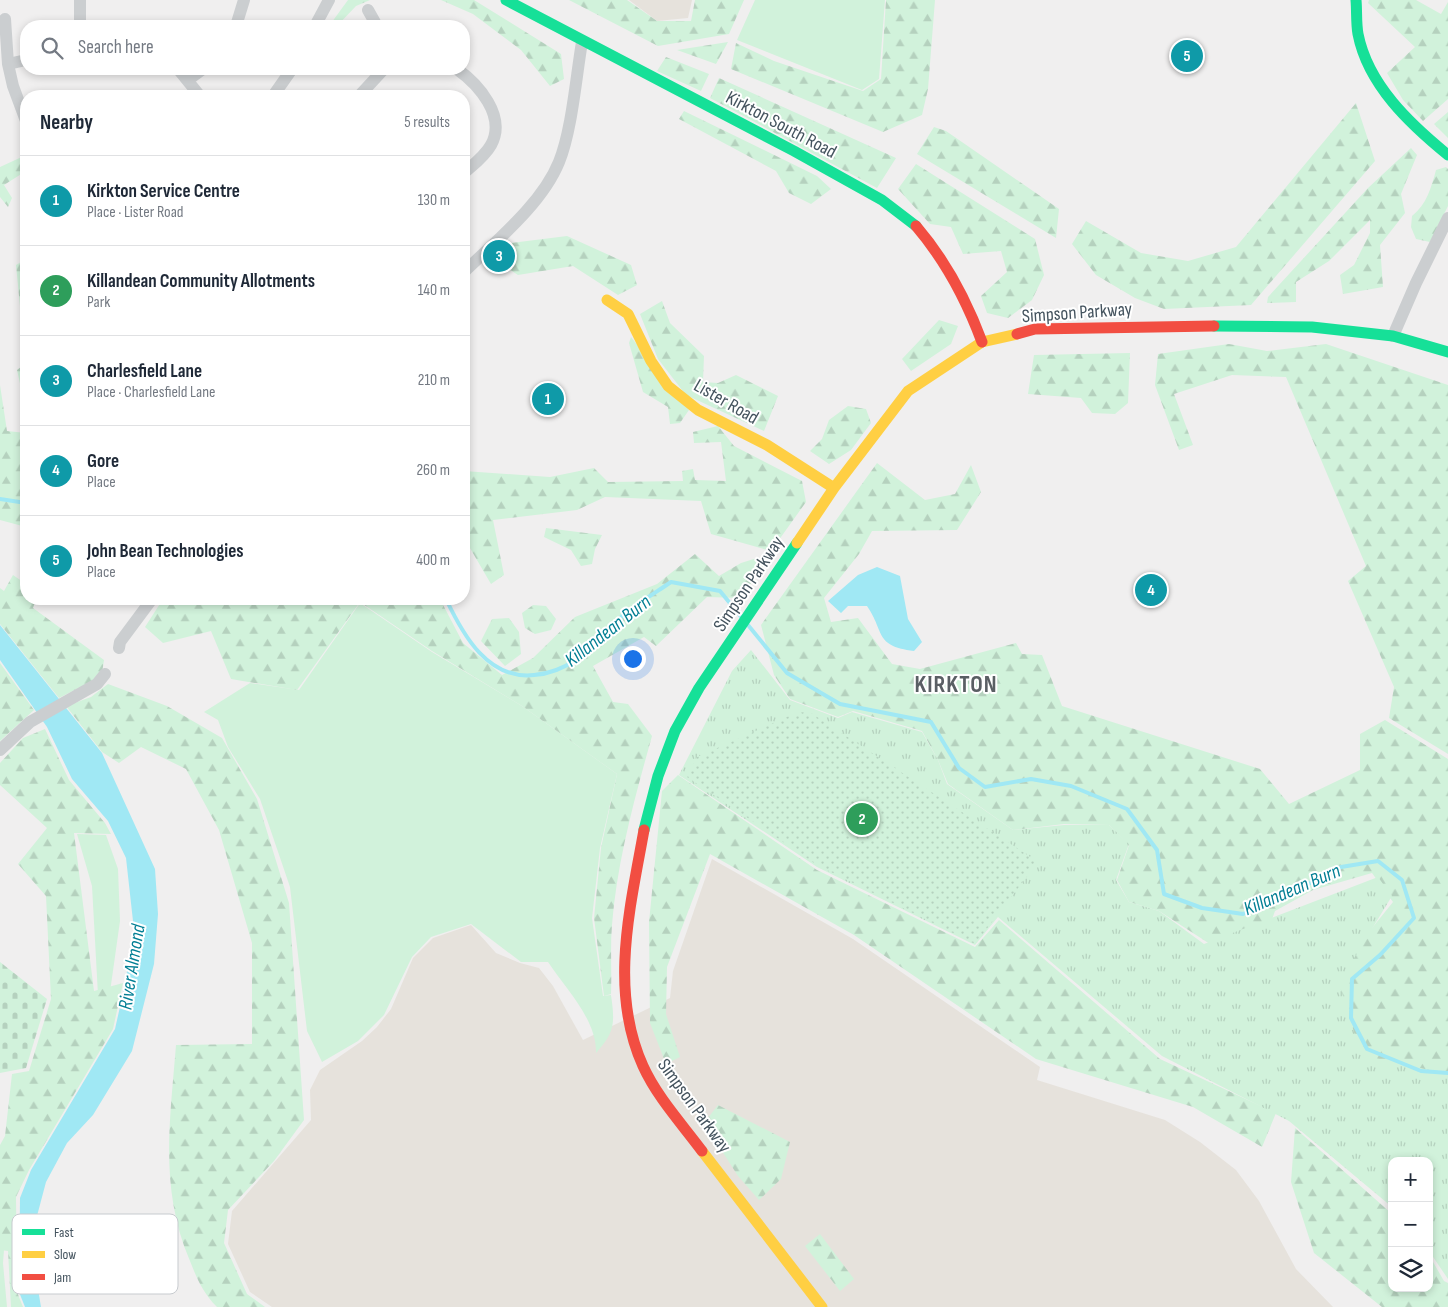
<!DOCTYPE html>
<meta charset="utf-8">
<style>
body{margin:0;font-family:"Sofia Sans Condensed",sans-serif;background:#f6f6f7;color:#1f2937}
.controls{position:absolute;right:15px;bottom:15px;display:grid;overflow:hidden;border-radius:10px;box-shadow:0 2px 8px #0003}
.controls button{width:45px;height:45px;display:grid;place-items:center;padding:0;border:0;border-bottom:1px solid #e0e1e3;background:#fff;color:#1f2937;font:25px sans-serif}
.you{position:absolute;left:632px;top:658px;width:18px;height:18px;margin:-12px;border:4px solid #fff;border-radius:50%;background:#1a73e8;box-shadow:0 0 0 8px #1a73e833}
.badge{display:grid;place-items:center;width:32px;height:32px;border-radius:50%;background:#808a91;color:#fff;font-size:16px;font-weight:700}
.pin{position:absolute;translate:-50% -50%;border:2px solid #fff;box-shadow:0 1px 5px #0006}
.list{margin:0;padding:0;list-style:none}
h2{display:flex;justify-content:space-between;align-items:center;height:65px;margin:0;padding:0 20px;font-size:21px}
h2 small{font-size:16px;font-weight:400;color:#747a83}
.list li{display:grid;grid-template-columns:32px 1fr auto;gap:15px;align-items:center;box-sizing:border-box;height:90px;padding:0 20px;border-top:1px solid #e0e1e3}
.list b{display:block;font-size:19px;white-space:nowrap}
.list p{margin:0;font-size:16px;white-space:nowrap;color:#747a83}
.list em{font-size:16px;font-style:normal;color:#747a83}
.icon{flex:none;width:28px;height:28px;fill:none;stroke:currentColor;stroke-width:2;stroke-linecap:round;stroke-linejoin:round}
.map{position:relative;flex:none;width:1448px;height:1307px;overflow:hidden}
.search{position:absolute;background:#fff;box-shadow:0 2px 8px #0003;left:20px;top:20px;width:450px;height:55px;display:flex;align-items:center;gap:12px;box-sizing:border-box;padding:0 18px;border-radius:20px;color:#747a83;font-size:19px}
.panel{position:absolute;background:#fff;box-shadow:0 2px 8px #0003;left:20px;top:90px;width:450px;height:515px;border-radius:20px}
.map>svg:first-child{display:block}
.commercial{fill:#e6e2dc}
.grass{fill:#d1f2db}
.forest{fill:url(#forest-firs)}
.cemetery{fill:url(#cemetery-stones)}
.park{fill:url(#park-tufts)}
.garden{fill:url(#garden-dots)}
.water{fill:#a0e8f4}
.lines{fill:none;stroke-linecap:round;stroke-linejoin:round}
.stream{stroke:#a0e8f4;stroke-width:4}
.street{stroke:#cbced0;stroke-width:12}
.fast{stroke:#16e098;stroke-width:11}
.slow{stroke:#ffcf43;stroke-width:11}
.jam{stroke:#f24e42;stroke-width:11}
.labels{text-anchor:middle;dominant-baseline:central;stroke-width:4;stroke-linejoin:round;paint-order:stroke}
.street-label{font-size:19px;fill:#44535e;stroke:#fff}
.water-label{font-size:20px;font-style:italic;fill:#037f94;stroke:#fff}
.district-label{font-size:24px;font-weight:bold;letter-spacing:1px;fill:#5a5f64;stroke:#fff}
.key{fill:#fff;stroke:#c7cbcf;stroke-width:1}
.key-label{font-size:14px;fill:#44535e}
</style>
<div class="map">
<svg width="1448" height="1307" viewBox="0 0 1448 1307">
<defs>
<pattern id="forest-firs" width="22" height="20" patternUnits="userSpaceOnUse" patternTransform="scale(1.25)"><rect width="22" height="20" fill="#d1f2db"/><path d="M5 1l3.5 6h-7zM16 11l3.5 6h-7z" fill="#b5d1be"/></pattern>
<pattern id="cemetery-stones" width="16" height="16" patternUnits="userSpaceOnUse" patternTransform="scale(1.25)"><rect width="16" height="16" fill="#d1f2db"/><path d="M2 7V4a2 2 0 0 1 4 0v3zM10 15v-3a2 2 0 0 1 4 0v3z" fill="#b5d1be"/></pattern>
<pattern id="park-tufts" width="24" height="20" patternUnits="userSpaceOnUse" patternTransform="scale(1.25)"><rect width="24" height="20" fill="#d1f2db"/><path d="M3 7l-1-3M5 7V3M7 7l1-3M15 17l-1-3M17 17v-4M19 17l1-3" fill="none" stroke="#b5d1be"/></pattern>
<pattern id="garden-dots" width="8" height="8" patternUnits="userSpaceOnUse" patternTransform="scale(1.25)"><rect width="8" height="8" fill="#d1f2db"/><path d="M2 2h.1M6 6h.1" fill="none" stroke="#b5d1be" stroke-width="1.8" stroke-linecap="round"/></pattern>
</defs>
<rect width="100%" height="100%" fill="#f0efef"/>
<path class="commercial" d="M629,0H692L688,18L657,21Z
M712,859L853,939L1040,1067L1037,1080L1165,1120L1200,1142L1236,1170L1259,1201L1296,1269L1333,1307H272L250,1292L228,1244L232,1211L311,1120L310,1090L320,1070L362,1041L377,1027L391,1009L413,958L433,938L471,925L496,953L520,963L539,968L553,986L583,1040L670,998L673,971Z"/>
<path class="grass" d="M755,0H885L879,79L862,90L737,40Z
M360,603L432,652L522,706L617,774L600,848L592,918L603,996L611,995C615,1023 615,1032 596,1053C597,1020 566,989 548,962H521L471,924L431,937L412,957L384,1015L358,1041L322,1062L307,1031L290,887L260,799L228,747L218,720L204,712L250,683L299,690Z
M77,834L106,835L118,869L120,921L110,992L98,995L92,886Z
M0,1250H4L3,1263L7,1307H0Z"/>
<path class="forest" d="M348,0H370L356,6L337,26H329Z
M441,0H474L561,54L564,79L550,86L521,50L473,14Z
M569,0H627L657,21H691L695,0H744L729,34L658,46Z
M886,0H935L928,89L922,115L883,132L731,69L736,43L774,61L863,91L881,79Z
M1369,0H1416L1441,14L1448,2V99L1423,121L1403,100L1387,73L1415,47L1368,3Z
M728,42L716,64L677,50Z
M666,57L709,74L701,91L657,71Z
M719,78L896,158L877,188L710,98Z
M1356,103L1375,161L1251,305L1164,309L1135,298L1096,275L1072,244L1086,221L1141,253L1188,261L1236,247Z
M684,111L817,176L831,189L811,204L789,193L776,171L679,119Z
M1448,112V138L1434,124Z
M934,127L946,131L1059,209L1056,238L917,154Z
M1411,148L1417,155L1401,194L1405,213L1380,245L1383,287L1343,294L1340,275L1354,265L1370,233V220L1329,261L1296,282V302L1267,303L1268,297L1368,188Z
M26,155V171L4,185L12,198L8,207L0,197V167Z
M916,164L1035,239L1044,275L1032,300L1008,318L987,313L981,296L1007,272L1001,251L963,254L951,227L930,224L898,189Z
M1446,167L1448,169V206L1430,242L1416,239L1411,227L1412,216C1427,204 1431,188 1436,170Z
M567,236L631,265L637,285L618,295L573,266L518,275L504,266L503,251L511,243Z
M26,259V313L20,306L16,265Z
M662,301L670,323L704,356L703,382L718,383L736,375L778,396L764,431L686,395L658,359L640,314Z
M939,320L958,326L951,344L911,371L902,359Z
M631,337L689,410L680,423L670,424L668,407L643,392L629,343Z
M1229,344L1267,351L1326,344L1448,385V754L1389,718L1394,687L1348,581L1366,566L1286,377L1232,375L1174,394L1193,445L1179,450L1155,385L1158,354Z
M1130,353L1128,403L1115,414L1092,413L1081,398L1028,394L1034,355Z
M26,363V410L17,370Z
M0,385L7,431L26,433V527L0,520Z
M848,406L866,409L871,423L851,450L829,464L810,451L822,439L829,420Z
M718,426L734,446L802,481L806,502L771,551L711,534L701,501L605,497L577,510L493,520L504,575L491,584L467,543L464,540V471L550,477L594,468L608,482L683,481L682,471L693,469L695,480L726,481L721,442L694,443L693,432Z
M877,463L925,500L955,494L971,465L981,492L957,530L872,531L859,554L824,598L831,622L858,618L892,664L920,669L1016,643L1022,654L1042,655L1062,706L1260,769L1289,804L1360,770V734L1385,720L1448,759V1089L1351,1067L1325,1022L1343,964L1393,902L1372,873L1313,890L1275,911L1265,939L1213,946L1159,911L1129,902L1117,880L1129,845L1109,825L1064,824L1013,830L948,784L938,760L922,731L853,711L838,717L790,699L774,675L761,625Z
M546,528L602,535L595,549L592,564L581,566L571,550L544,537Z
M695,554L719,576L741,563L757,558L764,566L740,598L707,597L656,646L644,637L593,666L613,702L628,704L652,736C635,797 617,861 612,925C610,948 612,971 611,994L604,996L594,918L601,848L617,774L522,706L432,651L360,602L297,690L231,679L211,631L163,643L145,627L163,599H440L463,643L502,675L533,658L575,617L657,584Z
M13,575L26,584V599H36L33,608L104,660L102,673L98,678L59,698L0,624V588L4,591Z
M533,605L546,606L556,619L551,630L535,634L525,628L522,613Z
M509,618L519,632L521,654L505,666L481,641L492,619Z
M0,663L34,710L0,741Z
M108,684L167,706L222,738L257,799L289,903L304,1120L274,1161L228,1210L224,1243L247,1294L265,1307H217C203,1293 197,1279 190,1261C159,1189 170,1121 176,1045L252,1044V943L219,830L186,769L141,747L119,763L102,752L66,706L91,697Z
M45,729L69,780L105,823L111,834L74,833L94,991L123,983L113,1029L29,1170L16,1197L17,1292L23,1307H11L8,1251L0,1250V1145L5,1136L12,1074L29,1071L51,999L46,896L18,864L47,828L0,785V763L23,738Z
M678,775L817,870L975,947L999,920L1160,1059L1276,1113L1262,1147L1193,1107L1036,1059L854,935L710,854L667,967L666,1014L680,1057L666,1064L650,1023L649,922L662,791Z
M718,1105L790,1142L781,1179L759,1200L738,1176L704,1123Z
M1295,1128L1392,1214V1288H1429V1255L1444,1281L1448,1283V1307H1382L1314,1253L1291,1182Z
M820,1234L854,1279L840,1291L805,1246Z"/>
<path class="cemetery" d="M0,962L47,999L26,1068L0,1073Z"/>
<path class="park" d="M751,650L790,700L838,718L852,712L922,732L938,760L947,784L1013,830L1064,825H1109L1129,844L1116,880L1129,902L1159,911L1204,944L1378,877L1392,896L1339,983L1361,1055L1448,1074V1279L1429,1251V1161H1392V1207L1289,1121L1162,1056L998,917L975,945L817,867L679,775L732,671Z"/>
<path class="garden" d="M798,712L811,713L1038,862L975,944L817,865L687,777L697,757Z"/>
<path class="water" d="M877,567L900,576L908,619L922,642L914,651C874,646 885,632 867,606H848L841,613L828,601L858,575Z
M0,625L102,753L155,869L158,914L154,964L132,1051L93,1115L67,1143L46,1182L33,1231V1259L41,1307H25L19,1292L20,1198L31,1170L115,1029L124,989L134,930L126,858L108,821L72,779L47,727L0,660Z"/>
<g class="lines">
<path class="stream" d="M0,499L26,503
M446,599C463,635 488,680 534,675C549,674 564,668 577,659C593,647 605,629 621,617C637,604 655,593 671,582L720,591L742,618
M748,625L787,673L840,704L931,722L959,768L985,787L1031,779L1071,786L1127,809L1157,850L1164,894L1202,908L1243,914L1287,895L1341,867L1378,861L1402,880L1414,918L1380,955L1352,979L1351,1018L1367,1049L1421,1071L1448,1073"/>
<path class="street" d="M368,10L377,26
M5,19L8,64
M80,26V0
M236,26L244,0
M315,26L329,0
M26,60L8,64L13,86L26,121
M178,69L200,96
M457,69C478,84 507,116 491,145C485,156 473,165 464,173
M188,80L203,69
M273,96L292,69
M359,96L384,69
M464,272C496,241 542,204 559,162C572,130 576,77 582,42
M1393,336L1416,283L1448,218
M119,648L120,642L152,599
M0,750L30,722L97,684L105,674"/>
<path class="fast" d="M506,0L794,151L882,200L916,226
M1356,0C1357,11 1356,23 1358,34C1368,85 1410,124 1448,155
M1214,326L1312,327L1393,336L1448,352
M644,830L658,776L675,731L699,688L797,543"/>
<path class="slow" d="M607,300L628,314L651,361L668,386L698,410L767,445L834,488
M797,543L834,488L908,391L982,342L1017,334
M702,1151L822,1307"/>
<path class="jam" d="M916,226C946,261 966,299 982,342
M1017,334L1035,329L1214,326
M644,830C630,908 609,991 643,1066C657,1097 682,1124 702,1151"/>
</g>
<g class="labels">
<g class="street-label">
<text transform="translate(781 125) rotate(28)">Kirkton South Road</text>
<text transform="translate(1077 313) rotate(-4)">Simpson Parkway</text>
<text transform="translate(726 402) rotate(30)">Lister Road</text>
<text transform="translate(749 584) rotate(-56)">Simpson Parkway</text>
<text transform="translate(694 1106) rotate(54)">Simpson Parkway</text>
</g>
<g class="water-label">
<text transform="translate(608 631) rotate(-38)">Killandean Burn</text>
<text transform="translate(1292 890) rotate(-23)">Killandean Burn</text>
<text transform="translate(132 967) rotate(-81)">River Almond</text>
</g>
<g class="district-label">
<text x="956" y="684">KIRKTON</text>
</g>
</g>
<rect x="12" y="1214" width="166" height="80" rx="8" class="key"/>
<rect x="22" y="1229" width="23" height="6" fill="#16e098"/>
<rect x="22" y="1251" width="23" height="7" fill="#ffcf43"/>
<rect x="22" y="1274" width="23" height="6" fill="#f24e42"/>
<g class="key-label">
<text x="54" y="1237">Fast</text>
<text x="54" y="1259">Slow</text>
<text x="54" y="1282">Jam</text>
</g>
</svg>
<div class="controls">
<button>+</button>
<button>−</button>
<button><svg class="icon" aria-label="layers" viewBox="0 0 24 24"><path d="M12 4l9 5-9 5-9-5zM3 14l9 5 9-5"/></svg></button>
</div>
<div class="you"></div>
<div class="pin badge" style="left:548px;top:399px;background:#0f9aa8">1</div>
<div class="pin badge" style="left:862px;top:819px;background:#2e9e5b">2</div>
<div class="pin badge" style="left:499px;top:256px;background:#0f9aa8">3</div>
<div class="pin badge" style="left:1151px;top:590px;background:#0f9aa8">4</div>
<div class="pin badge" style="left:1187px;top:56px;background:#0f9aa8">5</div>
<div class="search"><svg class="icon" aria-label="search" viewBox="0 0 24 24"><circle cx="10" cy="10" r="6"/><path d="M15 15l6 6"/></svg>Search here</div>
<section class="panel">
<h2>Nearby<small>5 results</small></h2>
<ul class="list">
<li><span class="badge" style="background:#0f9aa8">1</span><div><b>Kirkton Service Centre</b><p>Place · Lister Road</p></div><em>130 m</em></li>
<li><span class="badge" style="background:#2e9e5b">2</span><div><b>Killandean Community Allotments</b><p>Park</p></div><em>140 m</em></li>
<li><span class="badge" style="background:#0f9aa8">3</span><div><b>Charlesfield Lane</b><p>Place · Charlesfield Lane</p></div><em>210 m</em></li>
<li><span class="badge" style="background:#0f9aa8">4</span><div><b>Gore</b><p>Place</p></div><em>260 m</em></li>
<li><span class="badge" style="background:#0f9aa8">5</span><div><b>John Bean Technologies</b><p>Place</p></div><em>400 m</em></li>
</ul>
</section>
</div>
